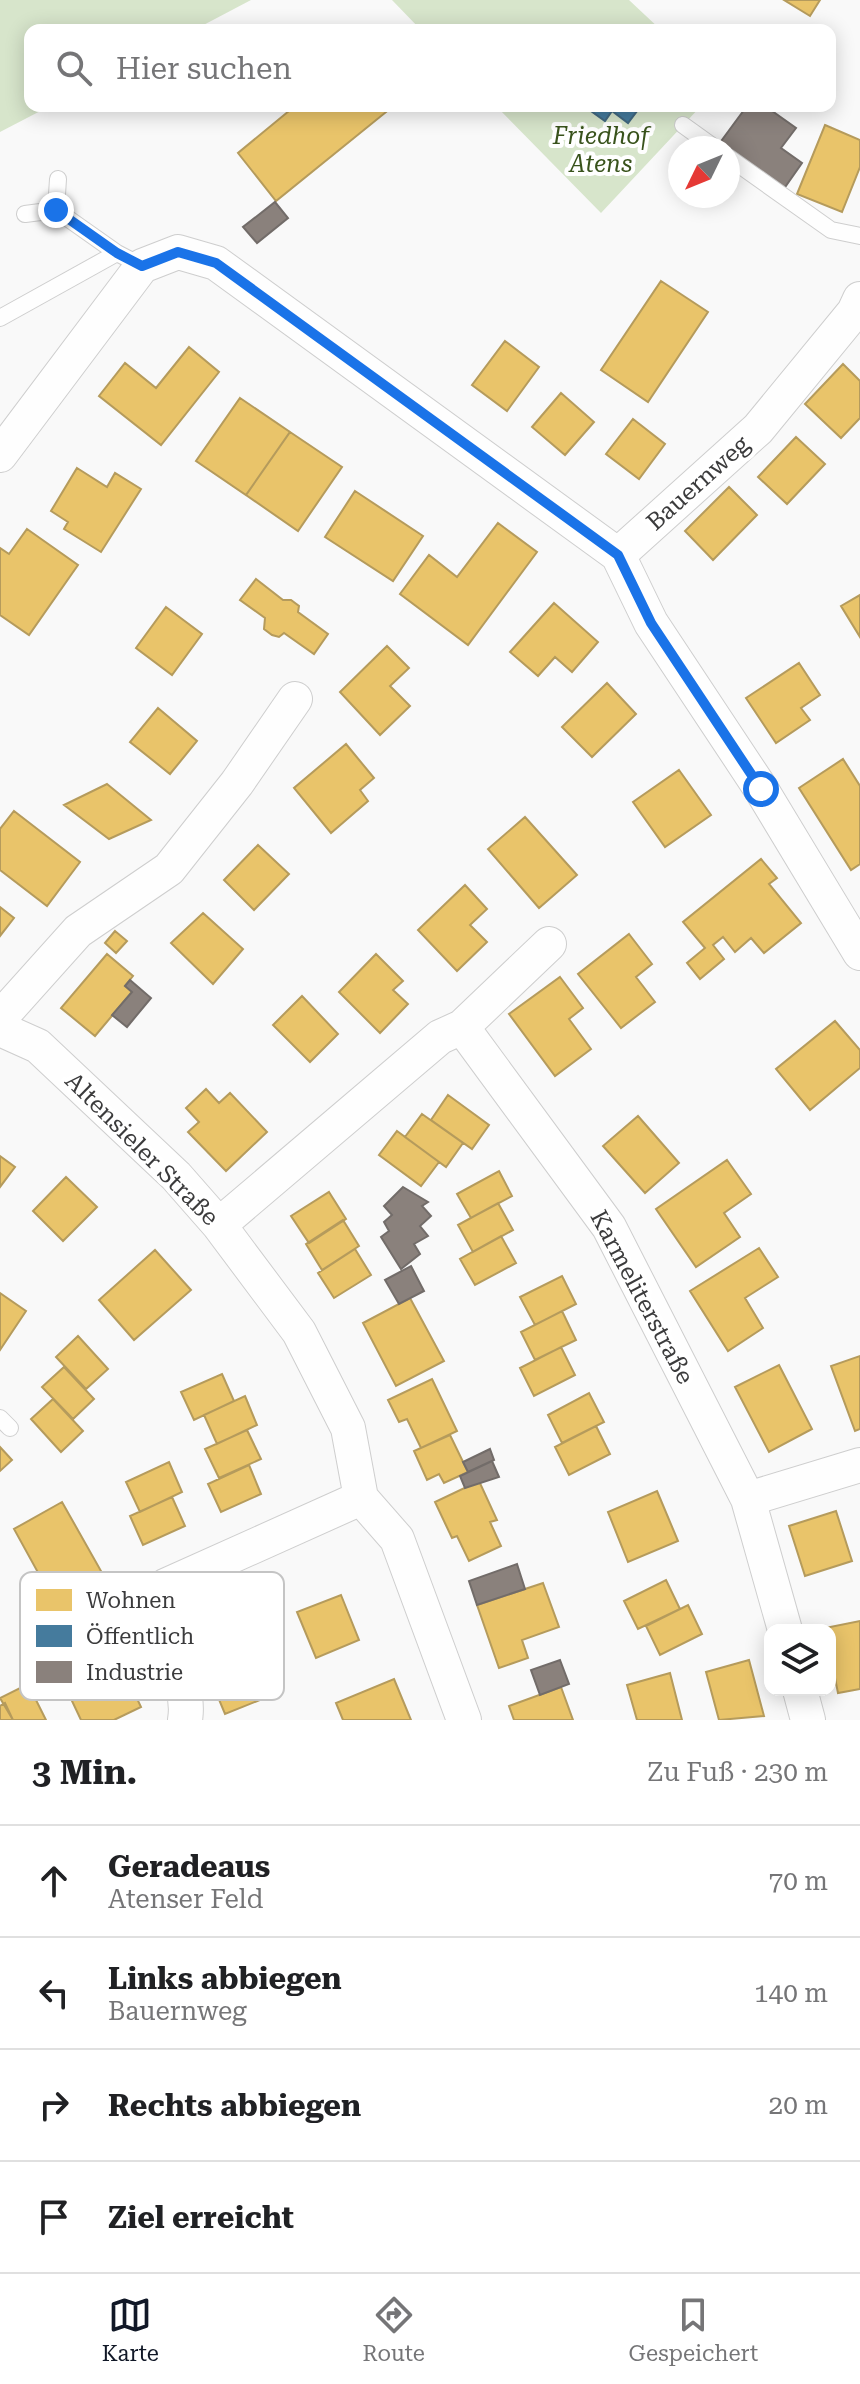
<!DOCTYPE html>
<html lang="de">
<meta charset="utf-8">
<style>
body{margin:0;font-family:"Roboto Serif",serif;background:#f6f6f6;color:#202124}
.controls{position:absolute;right:24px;bottom:24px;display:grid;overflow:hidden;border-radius:16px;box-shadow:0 4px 20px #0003}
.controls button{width:72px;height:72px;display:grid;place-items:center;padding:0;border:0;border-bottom:2px solid #e0e0e0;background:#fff;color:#202124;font:40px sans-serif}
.compass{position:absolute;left:668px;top:136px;width:72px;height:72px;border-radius:50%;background:#fff;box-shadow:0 4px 20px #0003;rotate:227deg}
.stop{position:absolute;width:24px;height:24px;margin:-18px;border:6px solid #1a73e8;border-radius:50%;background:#fff}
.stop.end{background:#1a73e8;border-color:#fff;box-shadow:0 2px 8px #0008}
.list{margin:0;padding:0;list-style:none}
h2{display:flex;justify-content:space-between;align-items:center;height:104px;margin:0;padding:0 32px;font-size:34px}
h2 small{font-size:26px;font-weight:400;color:#757577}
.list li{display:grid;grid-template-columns:52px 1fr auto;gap:24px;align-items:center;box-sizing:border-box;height:112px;padding:0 32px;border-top:2px solid #e0e0e0}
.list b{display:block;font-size:30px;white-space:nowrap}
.list p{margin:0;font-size:26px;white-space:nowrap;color:#757577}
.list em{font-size:26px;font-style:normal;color:#757577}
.icon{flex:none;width:44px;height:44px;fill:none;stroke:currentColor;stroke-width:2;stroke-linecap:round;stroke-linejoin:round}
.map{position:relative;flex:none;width:860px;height:1720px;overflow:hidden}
.search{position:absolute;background:#fff;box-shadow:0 4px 20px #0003;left:24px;right:24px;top:24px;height:88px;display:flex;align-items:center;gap:20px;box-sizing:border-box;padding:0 28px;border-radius:16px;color:#757577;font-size:30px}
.sheet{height:552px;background:#fff}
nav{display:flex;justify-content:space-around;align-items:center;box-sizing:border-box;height:112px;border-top:2px solid #e0e0e0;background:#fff;font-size:22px;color:#757577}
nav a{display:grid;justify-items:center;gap:4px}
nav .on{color:#111827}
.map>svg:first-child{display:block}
.green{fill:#d7e5cb}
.homes{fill:#e9c46a;stroke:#b59b5c;stroke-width:2}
.public{fill:#457b9d;stroke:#426880;stroke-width:2}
.industry{fill:#8a817c;stroke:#726c69;stroke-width:2}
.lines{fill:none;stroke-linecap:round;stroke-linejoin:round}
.service-casing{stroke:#cecece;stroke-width:18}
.minor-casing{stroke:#cecece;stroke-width:36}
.service{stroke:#fefefe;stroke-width:16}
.minor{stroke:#fefefe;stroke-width:34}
.route{stroke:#1a73e8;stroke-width:10}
.labels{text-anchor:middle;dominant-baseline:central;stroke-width:8;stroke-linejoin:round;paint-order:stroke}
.park-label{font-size:24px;font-style:italic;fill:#39531c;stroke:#fff}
.street-label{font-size:24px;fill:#3b3b3c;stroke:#fff}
.key{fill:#fff;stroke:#c4c4c4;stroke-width:2}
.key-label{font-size:22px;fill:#3b3b3c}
</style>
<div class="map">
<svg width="860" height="1720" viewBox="0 0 860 1720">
<rect width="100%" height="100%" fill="#f9f9f9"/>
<path class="green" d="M0,0H251L194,30H30V106H50L0,132Z
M392,0H629L661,30H421Z
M496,106H701L601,213Z"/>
<path class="homes" d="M784,0H820L810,16Z
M295,106L391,108L276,201L238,153Z
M825,125L860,140V167L842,212L797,194Z
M661,281L708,312L648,402L601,370Z
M505,341L539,367L507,411L472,385Z
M189,347L219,372L161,445L99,396L125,363L156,388Z
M843,364L860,381V418L841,438L805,404Z
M561,393L594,422L565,455L532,427Z
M240,398L290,432L246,495L196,461Z
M633,419L665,444L639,479L606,454Z
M290,432L342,467L298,531L246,495Z
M796,437L825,464L787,504L758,477Z
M77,468L107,487L115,473L141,489L101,552L64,529L68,522L51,511Z
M729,487L757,515L713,560L685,531Z
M355,491L423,536L393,581L325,537Z
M498,523L537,552L468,645L400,594L429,555L457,577Z
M27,529L78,565L29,635L0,615V548L9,554Z
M256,579L283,600H291L299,606L298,612L328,634L314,654L284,633L279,637L272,635L264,629L265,618L240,600Z
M860,595V637L841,606Z
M554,603L598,642L572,672L555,657L538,676L510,652Z
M166,607L202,634L172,675L136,648Z
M387,646L409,668L390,686L410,706L380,735L340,692Z
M799,663L820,695L801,708L810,720L776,743L746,698Z
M607,683L636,714L592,757L562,727Z
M158,708L197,741L170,774L130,742Z
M346,744L374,778L360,790L368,801L331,833L294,788Z
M843,759L860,786V864L851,870L799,788Z
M679,770L711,815L665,847L633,802Z
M107,784L151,820L109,839L64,805Z
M14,811L80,862L47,906L0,870V829Z
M525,817L577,875L539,908L488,849Z
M258,845L289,874L254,910L224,880Z
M761,859L777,878L769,884L801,923L764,953L751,938L735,952L723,937L713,945L724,959L700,979L687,963L705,948L683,922Z
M465,885L487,909L470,925L487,942L457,971L418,930Z
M0,907L14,918L0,936Z
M203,913L243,949L213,984L171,943Z
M115,931L127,941L116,953L105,943Z
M629,934L652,964L636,977L655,1002L621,1028L578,974Z
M107,954L133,976L125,986L132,992L95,1036L61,1008Z
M376,954L403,981L393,990L408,1004L380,1033L339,992Z
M560,977L583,1008L569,1019L591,1049L555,1076L509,1014Z
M302,996L338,1034L310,1062L273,1025Z
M835,1021L860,1050V1068L810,1110L776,1069Z
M206,1089L219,1103L230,1093L267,1132L226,1171L188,1132L199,1122L186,1108Z
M448,1095L489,1125L472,1149L431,1120Z
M422,1114L463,1143L446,1167L405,1137Z
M638,1116L679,1163L645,1193L603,1146Z
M397,1131L439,1162L421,1186L379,1155Z
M0,1156L15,1167L0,1187Z
M727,1160L751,1194L724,1213L740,1237L696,1267L656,1209Z
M499,1171L512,1196L471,1218L457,1194Z
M66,1177L97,1207L63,1241L33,1211Z
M329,1192L346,1219L309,1243L291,1216Z
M498,1203L513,1230L473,1252L458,1225Z
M343,1220L359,1246L322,1270L306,1244Z
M501,1236L516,1263L475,1285L460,1259Z
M759,1248L778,1277L745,1298L763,1328L728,1351L690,1291Z
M355,1249L371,1275L334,1298L318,1273Z
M155,1250L191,1290L134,1340L99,1300Z
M562,1276L576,1304L535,1325L520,1297Z
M0,1293L26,1311L0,1350Z
M410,1298L444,1361L396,1386L363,1323Z
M562,1311L576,1340L535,1360L521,1332Z
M78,1336L108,1369L86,1389L56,1357Z
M561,1347L575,1375L534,1396L520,1368Z
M860,1356V1429L855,1431L831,1366Z
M779,1365L812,1429L769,1452L735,1387Z
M64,1367L94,1399L73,1419L42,1387Z
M222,1374L234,1401L194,1420L181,1392Z
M432,1379L457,1431L421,1448L407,1419L399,1422L388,1400Z
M589,1393L604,1422L562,1443L548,1415Z
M245,1396L257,1425L217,1444L204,1415Z
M53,1399L83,1431L61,1452L31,1419Z
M596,1426L610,1454L569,1475L555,1447Z
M247,1430L261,1459L219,1478L205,1449Z
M450,1435L468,1472L444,1483L439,1474L427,1480L414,1451Z
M0,1447L12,1460L0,1471Z
M169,1462L182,1492L140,1512L126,1482Z
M249,1465L261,1494L221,1512L208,1484Z
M479,1481L497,1520L490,1522L501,1546L469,1561L457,1536L452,1538L435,1502Z
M657,1491L678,1541L628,1562L608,1512Z
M172,1497L185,1526L143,1545L130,1516Z
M62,1502L101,1571L52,1598L14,1529Z
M836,1511L852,1561L805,1576L789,1526Z
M666,1580L680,1609L638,1629L624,1601Z
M543,1583L559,1627L522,1640L528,1658L499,1668L477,1605Z
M341,1595L359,1640L316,1658L297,1612Z
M688,1605L702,1634L660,1655L646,1626Z
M860,1621V1689L838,1693L830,1653V1630L825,1628Z
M272,1623L283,1651L269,1657L282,1691L225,1714L208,1673L244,1659L236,1637Z
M117,1656L141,1707L114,1720H81L63,1682Z
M749,1660L764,1716L719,1720L706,1672Z
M670,1673L682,1720H637L627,1685Z
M394,1679L411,1720H343L336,1703Z
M28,1684L46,1720H13L0,1698Z
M561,1687L573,1720H514L509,1706Z
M5,1703L13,1720H0V1706Z"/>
<path class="public" d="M584,106H639L640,107L628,123L612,111L605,121Z"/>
<path class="industry" d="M747,106H765L796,128L781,148L802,163L783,190L719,144Z
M275,202L288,218L257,243L243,227Z
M130,980L151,998L127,1027L112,1015L132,992L125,986Z
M403,1187L428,1202L422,1206L431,1216L420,1226L428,1236L414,1244L420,1254L401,1269L381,1237L389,1231L384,1222L392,1215L384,1206Z
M411,1266L424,1291L399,1304L385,1280Z
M490,1449L494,1460L468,1472L463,1462Z
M492,1461L499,1477L465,1488L460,1476Z
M517,1564L525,1589L477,1605L469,1581Z
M560,1660L569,1684L540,1695L531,1670Z"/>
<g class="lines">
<defs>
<path id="service" d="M683,125L715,148
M728,157L831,230L860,236
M58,179L56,210L117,253
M25,214L56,210
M0,318L117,253L142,266
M0,1418L10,1428"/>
<path id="minor" d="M0,455L142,266L178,252L216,263L618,555L651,623L761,789L860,953
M618,555L758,429L854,312L860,299
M0,1018L78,931L169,869L237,783L295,699
M462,1027L549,944
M0,1029L38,1046L176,1176L219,1225L299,1332L348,1428L361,1498L397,1539L464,1720
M219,1225L440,1037L462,1027L609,1227L748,1499L785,1630
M748,1499L860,1465
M800,1690L808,1720
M185,1720C194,1665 132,1635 165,1586L361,1498"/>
</defs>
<use href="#service" class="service-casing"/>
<use href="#minor" class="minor-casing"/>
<use href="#service" class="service"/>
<use href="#minor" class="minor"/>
</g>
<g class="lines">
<path class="route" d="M56,210L117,253L142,266L178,252L216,263L618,555L651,623L761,789"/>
</g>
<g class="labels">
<g class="park-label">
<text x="601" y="136">Friedhof<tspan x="601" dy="28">Atens</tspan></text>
</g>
<g class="street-label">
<text transform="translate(698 483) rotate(-42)">Bauernweg</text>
<text transform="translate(142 1149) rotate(45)">Altensieler Straße</text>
<text transform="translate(642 1297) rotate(62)">Karmeliterstraße</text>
</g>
</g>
<rect x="20" y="1572" width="264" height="128" rx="12" class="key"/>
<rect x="36" y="1589" width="36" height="22" fill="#e9c46a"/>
<rect x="36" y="1625" width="36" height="22" fill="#457b9d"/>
<rect x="36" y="1661" width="36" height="22" fill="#8a817c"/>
<g class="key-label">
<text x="86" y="1608">Wohnen</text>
<text x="86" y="1644">Öffentlich</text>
<text x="86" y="1680">Industrie</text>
</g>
</svg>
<div class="controls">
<button><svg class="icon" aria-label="layers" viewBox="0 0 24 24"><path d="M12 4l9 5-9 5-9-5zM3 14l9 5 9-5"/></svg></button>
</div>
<svg class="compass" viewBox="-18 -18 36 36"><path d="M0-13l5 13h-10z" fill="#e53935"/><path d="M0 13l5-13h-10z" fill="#757577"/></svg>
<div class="stop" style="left:761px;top:789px"></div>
<div class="stop end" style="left:56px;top:210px"></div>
<div class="search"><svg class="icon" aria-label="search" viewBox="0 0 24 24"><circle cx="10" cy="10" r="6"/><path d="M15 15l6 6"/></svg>Hier suchen</div>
</div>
<section class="sheet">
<h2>3 Min.<small>Zu Fuß · 230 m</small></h2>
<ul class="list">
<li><svg class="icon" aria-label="ahead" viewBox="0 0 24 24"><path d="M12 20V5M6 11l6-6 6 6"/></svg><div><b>Geradeaus</b><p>Atenser Feld</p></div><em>70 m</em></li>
<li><svg class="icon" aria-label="left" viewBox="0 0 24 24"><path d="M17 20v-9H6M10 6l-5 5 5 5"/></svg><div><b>Links abbiegen</b><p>Bauernweg</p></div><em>140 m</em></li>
<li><svg class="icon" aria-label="right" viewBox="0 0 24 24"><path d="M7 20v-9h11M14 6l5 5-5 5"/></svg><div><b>Rechts abbiegen</b></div><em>20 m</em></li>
<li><svg class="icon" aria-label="arrive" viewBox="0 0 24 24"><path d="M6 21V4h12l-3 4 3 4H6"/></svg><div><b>Ziel erreicht</b></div></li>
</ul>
</section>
<nav>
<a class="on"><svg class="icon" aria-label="map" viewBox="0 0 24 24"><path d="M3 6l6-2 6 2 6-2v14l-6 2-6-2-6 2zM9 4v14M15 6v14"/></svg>Karte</a>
<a><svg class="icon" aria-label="directions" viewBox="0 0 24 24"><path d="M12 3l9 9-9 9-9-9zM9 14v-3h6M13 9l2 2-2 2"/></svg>Route</a>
<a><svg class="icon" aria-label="saved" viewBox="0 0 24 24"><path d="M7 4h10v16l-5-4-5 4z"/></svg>Gespeichert</a>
</nav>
